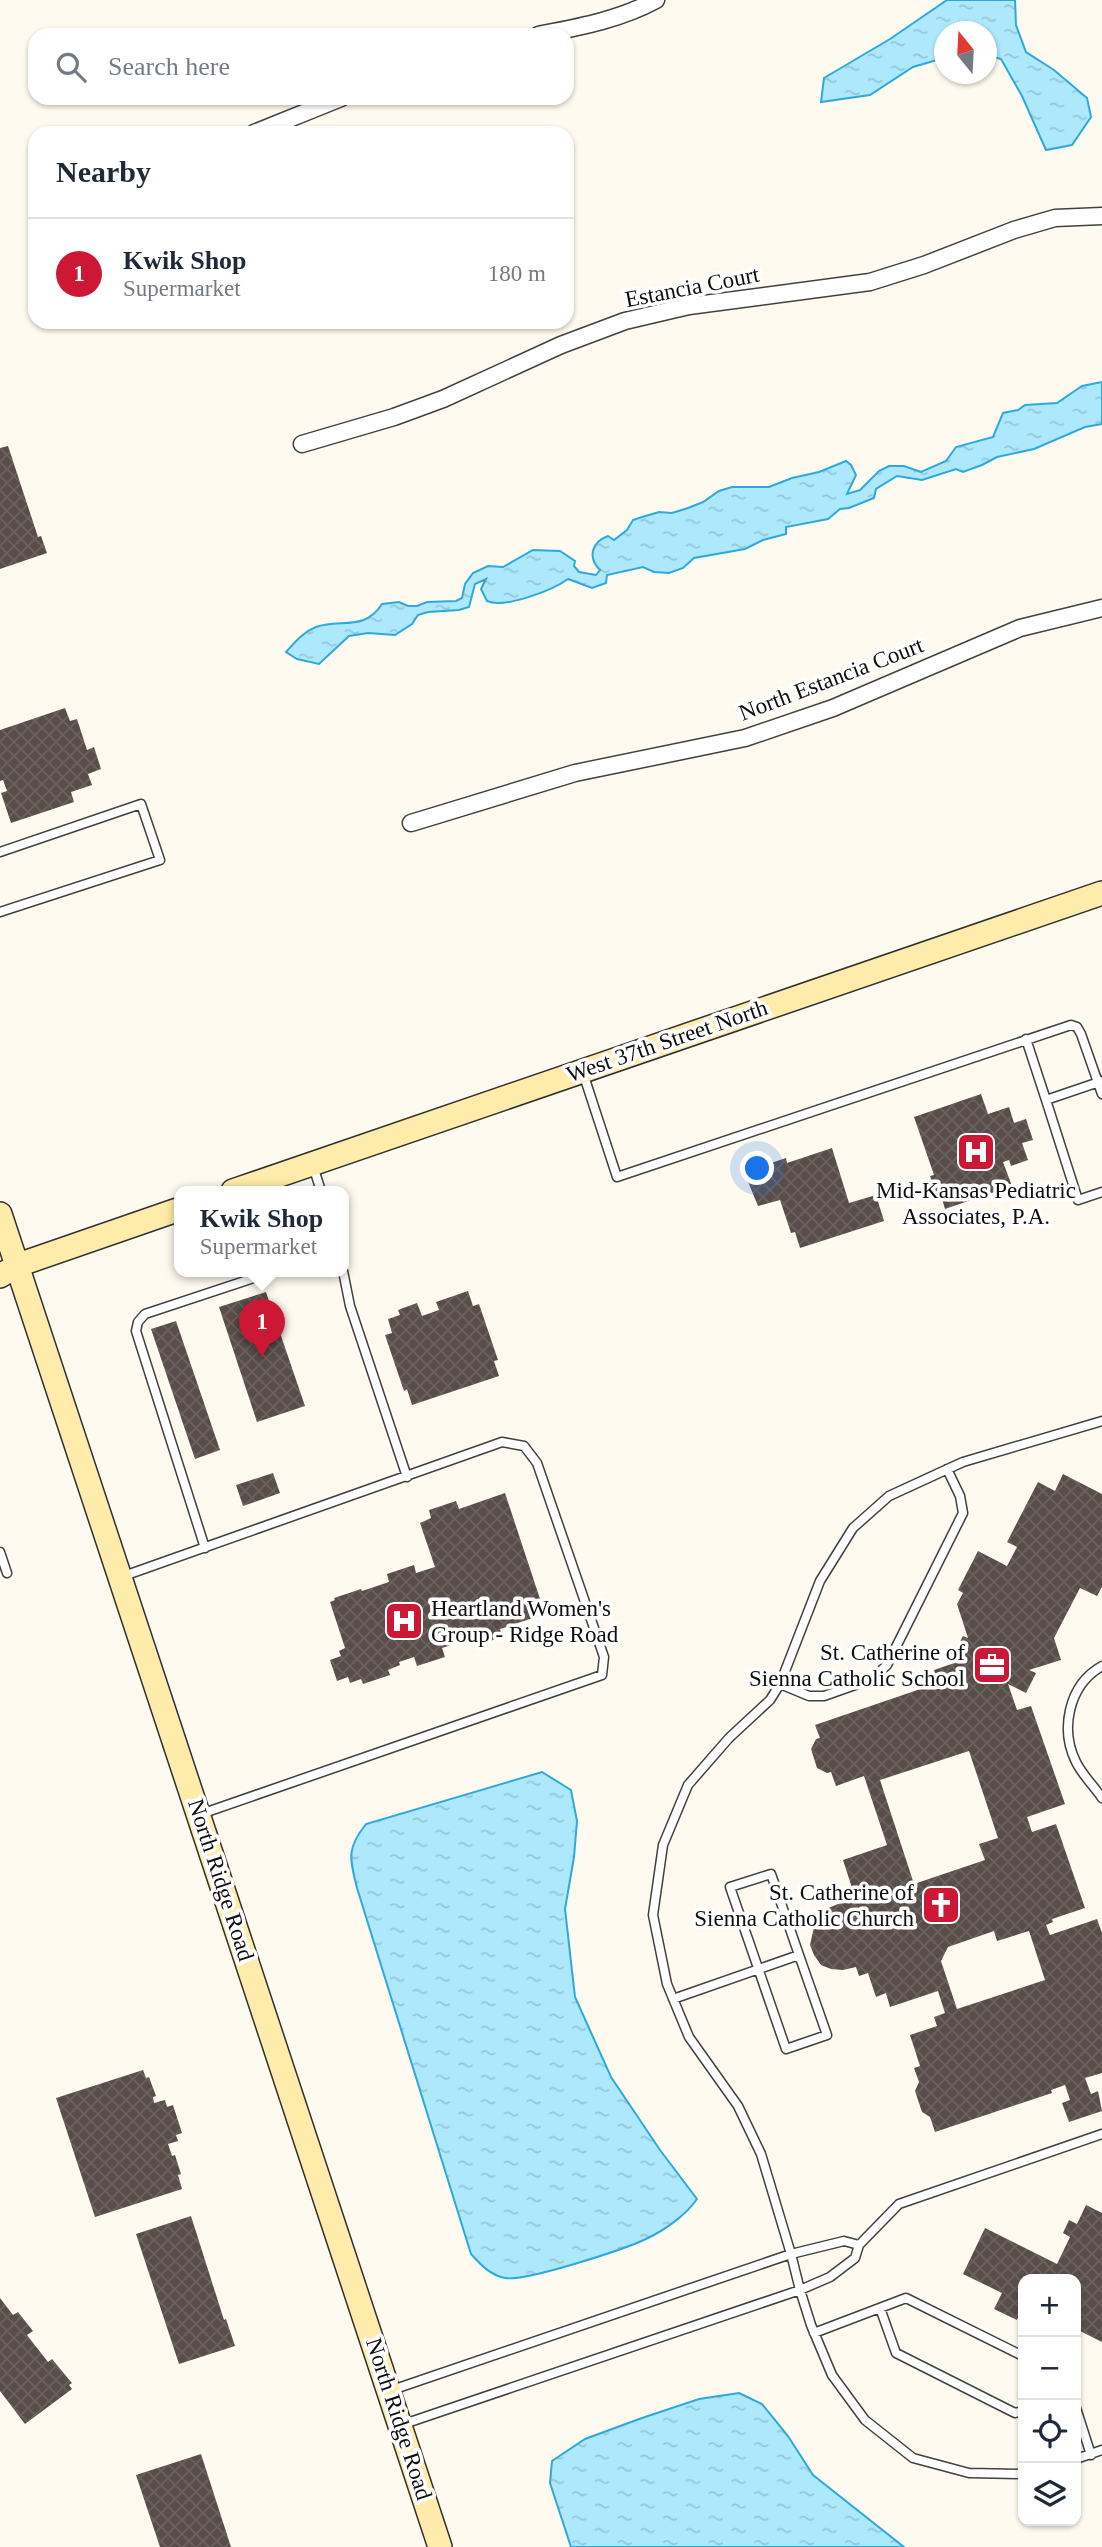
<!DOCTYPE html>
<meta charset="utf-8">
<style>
body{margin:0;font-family:"Times New Roman",serif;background:#f6f6f7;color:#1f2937}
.controls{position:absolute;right:21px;bottom:21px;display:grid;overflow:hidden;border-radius:14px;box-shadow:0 2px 5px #0004}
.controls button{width:63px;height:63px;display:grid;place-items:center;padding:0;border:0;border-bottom:2px solid #e0e1e3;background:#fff;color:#1f2937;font:35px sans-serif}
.compass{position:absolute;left:934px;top:21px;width:63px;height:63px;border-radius:50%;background:#fff;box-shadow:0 2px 5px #0004;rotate:342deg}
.you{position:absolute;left:758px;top:1169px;width:24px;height:24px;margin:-18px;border:5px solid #fff;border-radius:50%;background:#1a73e8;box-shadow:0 0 0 10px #1a73e833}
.badge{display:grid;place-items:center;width:46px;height:46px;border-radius:50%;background:#cc1735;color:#fff;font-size:23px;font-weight:700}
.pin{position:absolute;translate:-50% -58px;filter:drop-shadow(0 2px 4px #0008)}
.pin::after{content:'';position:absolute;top:37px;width:24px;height:21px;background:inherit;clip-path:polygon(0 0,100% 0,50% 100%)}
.popup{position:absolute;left:174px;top:1186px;width:175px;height:91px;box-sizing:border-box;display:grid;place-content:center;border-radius:14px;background:#fff;filter:drop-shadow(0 2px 5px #0005);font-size:23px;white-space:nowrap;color:#747a83}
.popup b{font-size:26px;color:#1f2937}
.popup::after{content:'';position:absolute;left:50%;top:100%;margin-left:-14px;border:14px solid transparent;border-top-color:#fff}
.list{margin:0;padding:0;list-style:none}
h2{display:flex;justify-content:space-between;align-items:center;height:91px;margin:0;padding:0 28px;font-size:30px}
h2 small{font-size:23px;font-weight:400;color:#747a83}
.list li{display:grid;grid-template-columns:46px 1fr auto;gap:21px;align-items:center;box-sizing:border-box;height:112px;padding:0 28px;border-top:2px solid #e0e1e3}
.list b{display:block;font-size:26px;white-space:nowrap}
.list p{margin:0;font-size:23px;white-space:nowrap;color:#747a83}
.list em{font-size:23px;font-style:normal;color:#747a83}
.icon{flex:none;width:38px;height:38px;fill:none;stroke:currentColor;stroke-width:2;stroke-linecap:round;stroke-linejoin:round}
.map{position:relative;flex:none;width:1102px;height:2547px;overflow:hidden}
.search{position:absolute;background:#fff;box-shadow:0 2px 5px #0004;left:28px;top:28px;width:546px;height:77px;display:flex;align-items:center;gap:18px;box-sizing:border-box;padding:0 24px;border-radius:21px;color:#747a83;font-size:26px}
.panel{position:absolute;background:#fff;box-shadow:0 2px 5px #0004;left:28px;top:126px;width:546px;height:203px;border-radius:21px}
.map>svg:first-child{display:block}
.water{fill:url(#water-ripples);stroke:#2daadb;stroke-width:2}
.building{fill:url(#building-cross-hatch);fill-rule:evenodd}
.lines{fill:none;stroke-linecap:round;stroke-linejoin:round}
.lane-casing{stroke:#414141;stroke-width:11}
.street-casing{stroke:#414141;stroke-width:19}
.secondary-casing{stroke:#303030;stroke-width:26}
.lane{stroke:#fff;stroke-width:8}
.street{stroke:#fff;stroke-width:16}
.secondary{stroke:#ffecaa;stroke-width:23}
.labels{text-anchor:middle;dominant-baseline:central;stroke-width:7;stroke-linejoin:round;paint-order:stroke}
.street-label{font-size:23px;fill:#0e0e0e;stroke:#fff}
.poi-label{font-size:23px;fill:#0e0e0e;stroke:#fff;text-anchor:end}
</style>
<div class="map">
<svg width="1102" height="2547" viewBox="0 0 1102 2547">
<defs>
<pattern id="water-ripples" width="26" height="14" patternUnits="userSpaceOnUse" patternTransform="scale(1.75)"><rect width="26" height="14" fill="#ade8fc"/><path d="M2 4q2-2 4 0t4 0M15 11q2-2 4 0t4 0" fill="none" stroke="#94c6d7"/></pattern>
<pattern id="building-cross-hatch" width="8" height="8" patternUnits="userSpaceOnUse" patternTransform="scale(1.75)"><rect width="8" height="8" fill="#584d49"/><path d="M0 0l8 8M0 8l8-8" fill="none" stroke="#6b625f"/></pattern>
</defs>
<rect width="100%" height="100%" fill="#fffaef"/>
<path class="water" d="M947,0H1015L1016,25L1026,52L1054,70L1087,98L1091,117L1072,145L1046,150L1022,96L1001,59L987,55L986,32H944V58L913,67L870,95L821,102L824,78L890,39Z
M1102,382V424L1085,427L1034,449L997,457L982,465L963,472L956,469L922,480L897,476L876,489L874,498L849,508L840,509L828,519L786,527V534L763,540L745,549L694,558L683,568L669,573L654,572L643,567L607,575L606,583L592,588L568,579C553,590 504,609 487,601L481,589L486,579L475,584L469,607L459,610L428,612L418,615L412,624L395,635L368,633L349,636L319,664L297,659L286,652C295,642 303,632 316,627C340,618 364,632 382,604L399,602L408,606H417L427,602L456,601L462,598L465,584L473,573L488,566L503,567L533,550L560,551L575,561L574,566L579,572L596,575L600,570C587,557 592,542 608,536L614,540L627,530L633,520L642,517L659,512L672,513L688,508L703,502L719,491L732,487H769L792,478L819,472L846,461L851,465L856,475L847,494L860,490L879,471L889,466H904L921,472L946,461L956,447L993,437L1003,413L1018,410L1025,405L1057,403L1082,386Z
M542,1772L571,1790L577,1821L574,1857L565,1909L575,1997L611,2077L660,2150L697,2199C686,2215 665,2230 646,2239C625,2249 525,2282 505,2278C490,2275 481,2265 471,2254L357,1888C350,1859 346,1849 366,1824Z
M739,2393L762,2404L788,2436L813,2475L904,2547H571L550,2483L552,2461L585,2439L642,2418L699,2399Z"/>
<path class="building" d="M8,446L38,537L41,536L47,553L0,569V448Z
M65,708L70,721L77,719L87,750L94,747L101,769L88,774L92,785L71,792L74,802L11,823L1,793L7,791L3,780L0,781V730Z
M981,1094L988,1114L1009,1107L1014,1123L1026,1119L1033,1140L1022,1143L1028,1160L1011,1166L1009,1160L1003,1162L1012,1186L945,1209L940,1192L936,1194L930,1176L934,1175L914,1117Z
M832,1148L849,1203L876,1195L884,1221L800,1248L795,1232L791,1233L780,1200L758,1206L744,1172L786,1158L787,1163Z
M468,1291L473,1306L479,1304L498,1360L494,1361L499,1376L412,1405L407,1389L404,1391L385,1335L392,1333L388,1319L400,1315L398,1310L417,1303L422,1316L439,1310L436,1302Z
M266,1292L305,1406L257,1422L219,1307Z
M176,1321L220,1450L195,1459L151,1329Z
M273,1473L280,1493L243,1506L236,1485Z
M1063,1474L1102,1494V1587L1097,1596L1080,1588L1054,1638L1061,1660L1029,1670L1036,1673L1026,1693L1008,1684L1017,1710L1031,1706L1065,1804L1027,1817L1032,1832L1056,1824L1085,1908L1052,1919L1053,1922L1046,1925L1050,1935L1097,1919L1102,1933V2073L1085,2078L1091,2094L1098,2091L1102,2111L1069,2122L1062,2103L1070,2100L1065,2085L1051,2090L1052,2093L935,2132L930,2117L922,2112L915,2091L919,2082L914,2068L920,2066L910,2035L937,2026L934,2017L945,2013L938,1991L890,2007L886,1993L876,1997L868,1973L859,1976L856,1967L843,1970L831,1969L821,1965L814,1955L810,1945L814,1927L828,1915L826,1909L855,1897L843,1860L887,1845L864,1776L836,1786L831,1772L827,1773L817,1768L811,1749L816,1739L820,1738L815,1725L938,1683L934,1670L963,1660L953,1655L963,1636L968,1638L957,1604L963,1593L958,1590L978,1551L1007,1566L1017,1547L1007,1542L1038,1482L1055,1491ZM969,1751L998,1838L979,1844L985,1860L914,1884L880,1780ZM994,1931L997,1941L1029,1931L1045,1980L957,2009L941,1961L948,1947Z
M505,1493L545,1614L500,1629L502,1637L475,1646L472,1638L442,1648L445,1657L417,1666L414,1657L399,1662L400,1665L388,1670L390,1675L363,1684L361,1679L350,1683L348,1677L337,1681L330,1660L341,1656L339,1651L345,1648L330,1602L335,1600L334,1598L361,1589L362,1591L389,1582L387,1574L414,1565L416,1573L435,1567L420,1523L431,1518L429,1510L456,1501L459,1509Z
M143,2070L146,2078L149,2077L156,2096L153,2097L154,2103L165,2100L167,2107L173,2105L182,2133L176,2135L178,2141L168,2144L172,2156L175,2155L181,2174L178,2175L182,2189L95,2217L56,2098Z
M1086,2205L1102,2213V2342L1076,2329V2279H1023V2308L1017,2320L994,2309L1002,2293L963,2274L985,2228L1057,2264L1070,2237L1063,2233L1069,2220L1077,2224Z
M191,2216L224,2320L226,2319L235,2346L179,2364L136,2234Z
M0,2298L13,2315L18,2312L33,2331L27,2335L48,2362L52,2359L72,2383L69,2385L72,2389L25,2424L0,2391Z
M201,2454L231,2547H160L136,2475Z"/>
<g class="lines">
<defs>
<path id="lane" d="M0,852L141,804L160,860L0,912
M1026,1039L1046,1100L1102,1081
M583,1073L617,1177L1071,1025L1077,1027L1081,1034L1102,1094
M1046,1100L1078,1200L1102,1192
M313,1166L321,1191
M343,1271L350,1306L407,1477
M205,1548L136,1331L138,1322L145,1314L275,1271
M0,1552L7,1573
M121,1577L502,1442L524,1446L537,1463L604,1657L602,1675L201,1814
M1102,1666C1068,1685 1060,1730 1076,1762C1083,1776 1094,1786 1102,1798
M780,1684L809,1696H824L872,1679L887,1665L963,1513L960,1496L947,1469
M673,1999L799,1955L827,2035L786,2049L730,1887L771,1874L799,1955
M859,2245L899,2204L1102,2134
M880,2308L896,2353L1015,2413L1023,2411
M814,2333L906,2298L1023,2356
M392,2390L791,2254L844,2241L859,2245L855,2258L830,2277L800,2290L401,2425
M1076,2408L1091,2455
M1076,2459L1102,2450
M1023,2474L969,2473L913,2458L865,2420L832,2375L811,2325L800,2290L791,2254L761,2154L738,2106L689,2037L667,1984L653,1915L663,1845L688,1785L729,1738L770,1700L780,1684L820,1581L853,1528L889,1496L963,1462L1102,1421"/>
<path id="street" d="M538,35C579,27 619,20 656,0
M254,133L341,98
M302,444L394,417L443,399L561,345L625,321L689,306L870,282L924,265L1014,230L1055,218L1102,216
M411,823L575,773L745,738L833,708L1020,628L1102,608"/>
<path id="secondary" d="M233,1191L1102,893
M0,1214L440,2547
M0,1276L18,1265L180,1209"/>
</defs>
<use href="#lane" class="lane-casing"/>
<use href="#street" class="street-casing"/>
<use href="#secondary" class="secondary-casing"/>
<use href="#lane" class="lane"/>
<use href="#street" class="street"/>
<use href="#secondary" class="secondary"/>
</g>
<defs>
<symbol id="hospital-square" viewBox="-11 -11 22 22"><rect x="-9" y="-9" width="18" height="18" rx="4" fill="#cc1735" stroke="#fff"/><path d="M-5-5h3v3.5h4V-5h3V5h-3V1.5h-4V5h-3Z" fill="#fff"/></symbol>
<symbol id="office-square" viewBox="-11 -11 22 22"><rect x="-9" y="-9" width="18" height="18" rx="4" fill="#cc1735" stroke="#fff"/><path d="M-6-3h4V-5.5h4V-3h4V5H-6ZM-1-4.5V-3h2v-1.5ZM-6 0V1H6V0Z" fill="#fff"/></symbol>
<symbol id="church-square" viewBox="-11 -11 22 22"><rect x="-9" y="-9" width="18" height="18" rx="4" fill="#cc1735" stroke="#fff"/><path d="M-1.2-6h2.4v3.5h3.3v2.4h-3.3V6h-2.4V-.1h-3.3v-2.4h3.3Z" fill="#fff"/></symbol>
</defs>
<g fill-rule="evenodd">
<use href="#hospital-square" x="954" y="1130" width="44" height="44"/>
<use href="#hospital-square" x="382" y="1599" width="44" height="44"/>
<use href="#office-square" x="970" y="1643" width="44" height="44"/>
<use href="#church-square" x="919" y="1883" width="44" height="44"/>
</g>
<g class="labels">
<g class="street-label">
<text transform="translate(692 287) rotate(-11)">Estancia Court</text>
<text transform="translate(831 679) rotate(-21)">North Estancia Court</text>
<text transform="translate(667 1041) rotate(-19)">West 37th Street North</text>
<text transform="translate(221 1880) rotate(72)">North Ridge Road</text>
<text transform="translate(399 2419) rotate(72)">North Ridge Road</text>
</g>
<g class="poi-label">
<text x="976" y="1190" text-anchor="middle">Mid-Kansas Pediatric<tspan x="976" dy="26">Associates, P.A.</tspan></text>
<text x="431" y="1608" text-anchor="start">Heartland Women's<tspan x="431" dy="26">Group - Ridge Road</tspan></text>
<text x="965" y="1652">St. Catherine of<tspan x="965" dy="26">Sienna Catholic School</tspan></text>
<text x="914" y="1892">St. Catherine of<tspan x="914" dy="26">Sienna Catholic Church</tspan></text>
</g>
</g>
</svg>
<div class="controls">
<button>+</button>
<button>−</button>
<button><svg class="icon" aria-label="locate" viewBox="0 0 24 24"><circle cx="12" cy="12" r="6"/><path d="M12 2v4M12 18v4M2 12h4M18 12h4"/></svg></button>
<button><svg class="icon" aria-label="layers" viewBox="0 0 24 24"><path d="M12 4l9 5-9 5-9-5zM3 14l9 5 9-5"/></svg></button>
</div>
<svg class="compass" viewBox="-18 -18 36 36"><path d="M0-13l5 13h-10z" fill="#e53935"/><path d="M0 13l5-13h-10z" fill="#747a83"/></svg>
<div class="you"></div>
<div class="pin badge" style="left:262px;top:1357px">1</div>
<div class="popup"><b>Kwik Shop</b>Supermarket</div>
<div class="search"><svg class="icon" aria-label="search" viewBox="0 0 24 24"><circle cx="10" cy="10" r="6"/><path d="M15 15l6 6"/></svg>Search here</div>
<section class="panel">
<h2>Nearby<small></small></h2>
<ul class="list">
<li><span class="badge">1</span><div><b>Kwik Shop</b><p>Supermarket</p></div><em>180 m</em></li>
</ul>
</section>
</div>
